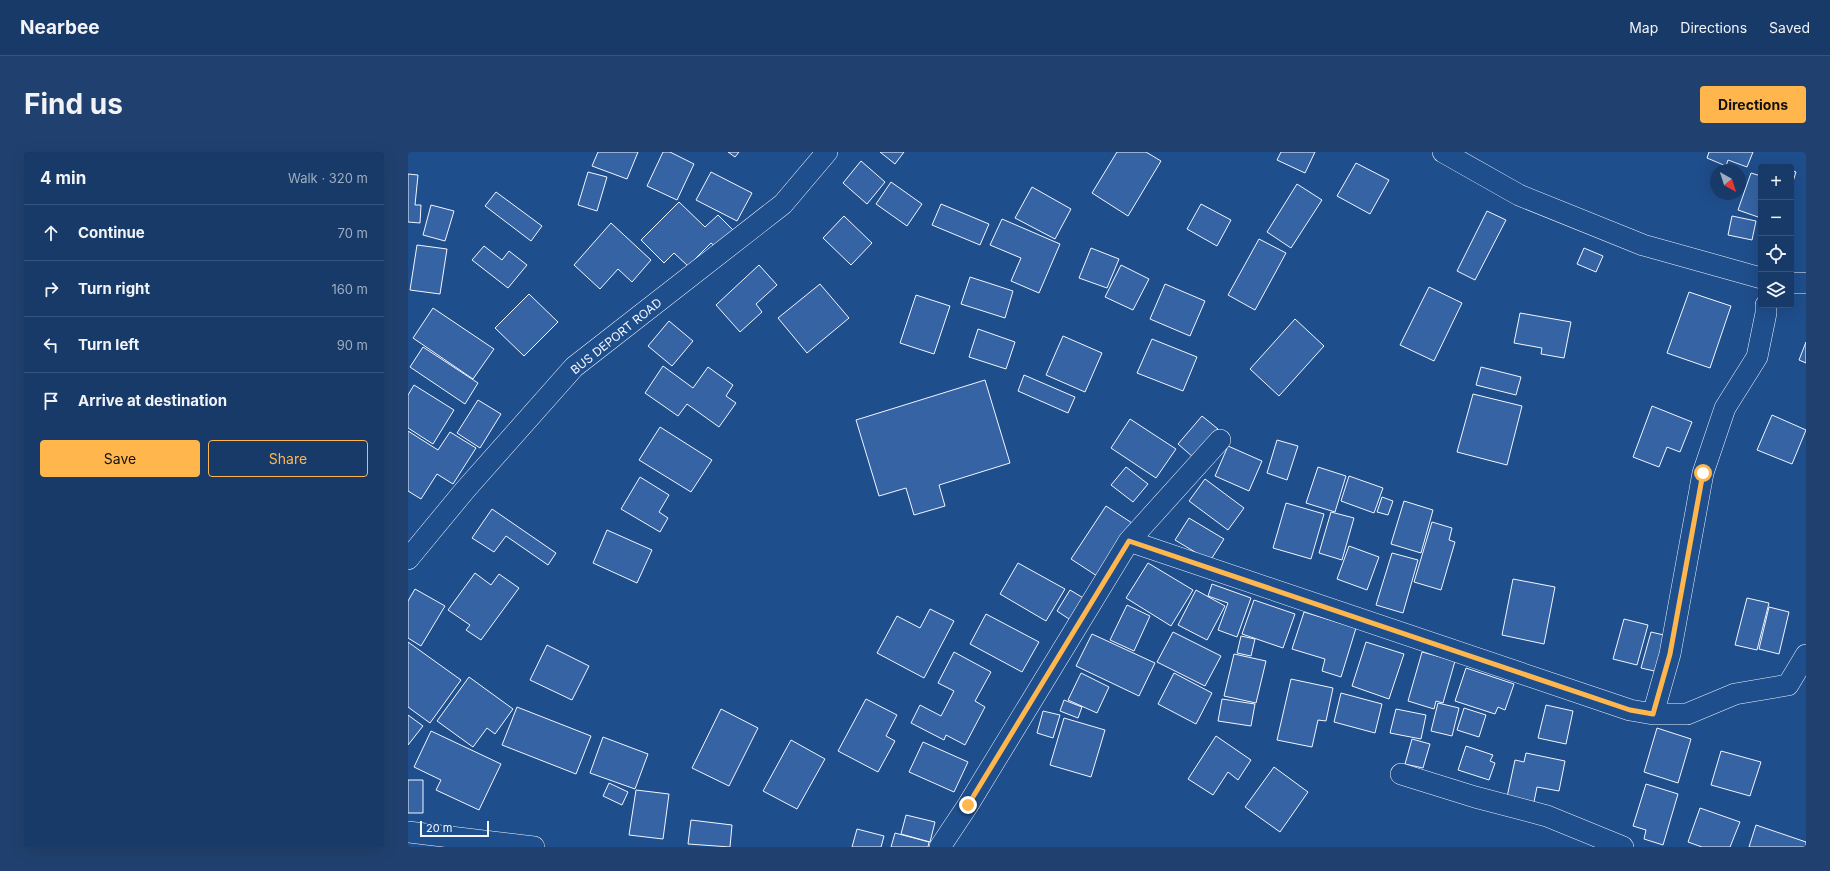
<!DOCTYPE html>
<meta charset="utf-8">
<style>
body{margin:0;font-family:Inter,sans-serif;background:#20416f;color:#f1f3f6}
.controls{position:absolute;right:12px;top:12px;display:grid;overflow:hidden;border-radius:4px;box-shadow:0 4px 16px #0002}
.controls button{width:36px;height:36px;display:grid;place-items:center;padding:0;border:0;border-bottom:1px solid #36547d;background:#173a69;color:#f1f3f6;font:20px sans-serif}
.compass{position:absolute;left:1302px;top:12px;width:36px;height:36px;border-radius:50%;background:#173a69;box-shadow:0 4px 16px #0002;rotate:141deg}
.scale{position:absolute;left:12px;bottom:10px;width:69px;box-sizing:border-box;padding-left:4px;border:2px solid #f2f6ff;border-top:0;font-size:11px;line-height:14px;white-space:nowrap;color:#f2f6ff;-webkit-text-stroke:3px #1f4e8c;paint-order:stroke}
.stop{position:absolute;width:12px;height:12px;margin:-9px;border:3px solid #ffb74d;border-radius:50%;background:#fff}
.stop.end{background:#ffb74d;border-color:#fff;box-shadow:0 1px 4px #0008}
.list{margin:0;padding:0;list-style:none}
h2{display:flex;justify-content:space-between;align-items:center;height:52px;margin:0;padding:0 16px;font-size:17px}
h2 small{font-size:13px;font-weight:400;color:#9eadc0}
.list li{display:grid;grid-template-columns:26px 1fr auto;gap:12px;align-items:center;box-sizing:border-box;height:56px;padding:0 16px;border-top:1px solid #36547d}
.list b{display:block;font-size:15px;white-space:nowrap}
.list em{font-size:13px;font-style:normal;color:#9eadc0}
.actions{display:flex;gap:8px;padding:12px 16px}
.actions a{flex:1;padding:9px 0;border:1px solid #ffb74d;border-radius:4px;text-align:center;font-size:14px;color:#ffb74d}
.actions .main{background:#ffb74d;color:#111}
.icon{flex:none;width:22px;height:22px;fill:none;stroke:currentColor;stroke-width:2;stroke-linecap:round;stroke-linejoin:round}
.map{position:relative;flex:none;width:1398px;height:695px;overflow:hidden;border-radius:4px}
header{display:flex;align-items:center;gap:24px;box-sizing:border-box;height:56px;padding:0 20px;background:#173a69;border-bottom:1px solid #36547d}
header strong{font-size:19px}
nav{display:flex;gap:22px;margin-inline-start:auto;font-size:14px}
.intro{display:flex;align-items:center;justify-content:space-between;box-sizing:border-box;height:96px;padding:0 24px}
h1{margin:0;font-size:28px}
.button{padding:10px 18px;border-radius:4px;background:#ffb74d;color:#111;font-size:14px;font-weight:700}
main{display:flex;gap:24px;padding:0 24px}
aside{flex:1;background:#173a69;border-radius:4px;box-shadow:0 4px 16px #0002}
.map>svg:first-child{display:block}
.building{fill:#3563a3;stroke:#f2f6ff}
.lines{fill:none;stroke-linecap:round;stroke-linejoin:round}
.street-casing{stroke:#f2f6ff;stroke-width:22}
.street{stroke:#1f4e8c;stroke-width:21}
.route{stroke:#ffb74d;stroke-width:5}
.labels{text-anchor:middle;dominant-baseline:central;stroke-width:3;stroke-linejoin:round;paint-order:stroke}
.street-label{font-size:12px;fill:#f2f6ff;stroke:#1f4e8c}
</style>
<header>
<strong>Nearbee</strong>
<nav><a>Map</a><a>Directions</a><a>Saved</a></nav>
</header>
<div class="intro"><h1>Find us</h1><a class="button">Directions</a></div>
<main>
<aside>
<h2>4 min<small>Walk · 320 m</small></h2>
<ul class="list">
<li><svg class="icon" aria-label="ahead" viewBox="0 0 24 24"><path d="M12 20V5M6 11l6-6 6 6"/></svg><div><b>Continue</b></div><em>70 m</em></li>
<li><svg class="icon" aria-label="right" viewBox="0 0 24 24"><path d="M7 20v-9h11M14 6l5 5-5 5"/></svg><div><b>Turn right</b></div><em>160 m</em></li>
<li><svg class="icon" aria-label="left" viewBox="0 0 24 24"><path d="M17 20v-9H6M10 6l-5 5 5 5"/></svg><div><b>Turn left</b></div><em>90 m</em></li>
<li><svg class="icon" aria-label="arrive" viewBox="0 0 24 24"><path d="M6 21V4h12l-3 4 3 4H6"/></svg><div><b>Arrive at destination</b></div></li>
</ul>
<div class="actions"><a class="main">Save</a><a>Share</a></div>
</aside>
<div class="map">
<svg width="1398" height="695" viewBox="0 0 1398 695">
<rect width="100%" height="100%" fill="#1f4e8c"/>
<path class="building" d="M190,0H230L219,27L184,14Z
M255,0H262L286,12L269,48L239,34Z
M320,0H331L327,5Z
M472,0H496L487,12Z
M709,0H738L753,9L720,64L684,41Z
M873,0H907L897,21L869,8Z
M1301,0H1345L1339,15L1320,8L1318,14L1299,6Z
M453,9L477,30L459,52L435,31Z
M948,11L981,28L962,62L929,44Z
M1383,18L1388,20L1383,36Z
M180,20L199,25L189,59L170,53Z
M303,20L344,41L329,69L288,48Z
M1343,21L1353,24V66L1330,58Z
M0,22L10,23L7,53H13L12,71L0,70Z
M483,30L514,52L499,74L468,52Z
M889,32L914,48L883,96L859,80Z
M624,35L663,57L647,87L607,66Z
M88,40L134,74L123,89L77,54Z
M271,50L297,75L310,63L326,79L309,96L303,91L280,114L266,101L256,111L233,88Z
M533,52L581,72L572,93L524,73Z
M793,52L823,68L809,94L779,77Z
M23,53L46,59L37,89L15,83Z
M1079,59L1098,68L1067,128L1049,119Z
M436,64L464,91L443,113L415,86Z
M1324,64L1348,69L1344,88L1320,83Z
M594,67L652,92L631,141L603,129L613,106L582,93Z
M203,71L243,108L224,130L210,117L192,137L166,113Z
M851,87L878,101L847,158L820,143Z
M9,93L39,97L32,142L2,138Z
M76,94L94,108L101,99L119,113L100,136L64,108Z
M683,96L711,107L699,136L671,126Z
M1176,96L1195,104L1188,120L1169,112Z
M351,113L369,133L348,152L354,160L332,180L308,153Z
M713,113L741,127L725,158L697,145Z
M562,125L605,139L597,166L553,152Z
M412,132L441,166L399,201L370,166Z
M757,132L797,149L782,184L742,167Z
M1021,135L1054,151L1026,209L992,193Z
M1281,140L1323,154L1302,216L1259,201Z
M121,142L150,170L116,204L87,176Z
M508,143L542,154L526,202L492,191Z
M25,156L86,197L65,227L5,186Z
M1112,161L1163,170L1156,206L1133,202L1134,196L1106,191Z
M887,167L916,194L871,244L842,217Z
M261,169L285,189L264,214L240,194Z
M570,177L607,190L598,217L561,205Z
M655,184L694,201L677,240L638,223Z
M744,187L789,205L775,239L729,221Z
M1398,190V211L1391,208Z
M15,195L70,231L57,252L2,215Z
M255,214L285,236L300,215L325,233L318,244L328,251L311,275L279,252L270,264L237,241Z
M1073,215L1113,225L1108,243L1068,233Z
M616,223L667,245L660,261L610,239Z
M577,228L602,311L531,333L537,354L506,363L498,336L471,344L448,268Z
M6,233L46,258L25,292L0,276V243Z
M1065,242L1114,254L1099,313L1049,300Z
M70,248L93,262L72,296L49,281Z
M1244,254L1284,270L1272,300L1259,295L1251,315L1225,305Z
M1364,263L1398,278L1384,312L1349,298Z
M794,264L810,277L785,305L770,292Z
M722,267L768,297L748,326L703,296Z
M252,275L304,308L283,340L231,308Z
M0,279L30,298L42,280L68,296L45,332L29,322L13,347L0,339Z
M869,288L890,294L879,328L859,321Z
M820,294L854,309L841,339L807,324Z
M718,315L740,332L725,350L703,333Z
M910,315L938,324L927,360L898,351Z
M941,324L975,336L966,361L933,349Z
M232,325L261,343L251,360L260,366L252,380L213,357Z
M797,327L836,356L820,378L781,349Z
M974,345L985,349L980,363L969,360Z
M996,349L1025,358L1013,401L983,392Z
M878,351L916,362L903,407L865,396Z
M698,354L724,371L689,424L663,407Z
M84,357L148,401L140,413L98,384L86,400L64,386Z
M923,360L946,366L934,408L911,401Z
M781,366L816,387L802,409L767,388Z
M1024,370L1044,376L1041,388L1047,390L1033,438L1006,430Z
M199,378L244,398L229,431L185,411Z
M941,394L971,405L959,438L929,427Z
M984,401L1010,408L995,461L968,453Z
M610,411L657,437L638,469L592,442Z
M740,411L785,438L763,474L718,446Z
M67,421L83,433L91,422L111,436L73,488L58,478L62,473L40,458Z
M1105,427L1147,435L1136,492L1094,483Z
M804,432L843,446L829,485L810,478L820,451L800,444Z
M7,437L37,454L13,494L0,486V449Z
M662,438L677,447L664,469L649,459Z
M788,438L817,454L799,488L770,473Z
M1339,446L1361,451L1349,498L1327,493Z
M846,448L887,462L875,496L834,482Z
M719,453L742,464L726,499L702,488Z
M1361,455L1381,460L1371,502L1351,497Z
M522,457L546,469L516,526L469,501L489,464L512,476Z
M896,460L948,476L933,525L914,519L917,507L884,497Z
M578,462L631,490L614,520L562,492Z
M1216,467L1240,473L1229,513L1205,507Z
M765,480L813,504L797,534L749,510Z
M1243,480L1260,484L1251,520L1233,516Z
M684,482L747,511L731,544L668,514Z
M833,484L847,487L843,504L829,501Z
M0,490L53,528L22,571L0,555Z
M958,490L996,502L981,547L944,534Z
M139,493L181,514L164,548L122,528Z
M546,500L583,520L567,549L577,555L557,593L538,583L536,588L503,571L512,553L533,564L546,539L530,531Z
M1014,500L1047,509L1035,551L1028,549L1026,557L1000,549Z
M826,502L858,509L848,551L816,544Z
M1058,516L1106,532L1097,558L1090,555L1087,562L1047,549Z
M673,521L701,535L689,561L660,548Z
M766,521L804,541L788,572L750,552Z
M61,525L105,557L87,582L79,576L65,595L29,569Z
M883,527L925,536L918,569L910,568L904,595L869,588Z
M933,541L974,552L967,581L926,570Z
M458,547L489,563L478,584L487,589L470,620L430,599Z
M814,547L847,552L843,574L810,569Z
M656,548L674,555L670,566L652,559Z
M1030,551L1051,556L1044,584L1023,579Z
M1138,553L1165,559L1158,592L1130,586Z
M109,555L183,584L168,622L94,593Z
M1056,556L1078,563L1071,585L1049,578Z
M313,557L350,576L321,634L284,616Z
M988,557L1018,563L1013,587L982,581Z
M635,559L652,563L645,586L629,581Z
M0,563L15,574L0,593Z
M656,566L697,578L683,625L642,613Z
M1249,576L1283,587L1270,631L1236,620Z
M23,579L93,612L71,658L28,638L33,628L6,615Z
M808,584L843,608L830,628L820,620L805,643L780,627Z
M195,585L240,602L227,637L182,621Z
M1004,587L1022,592L1015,616L997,612Z
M383,588L417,607L389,657L355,639Z
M515,590L560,610L546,640L501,620Z
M1058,594L1085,603L1082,609L1087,611L1081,628L1050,618Z
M1313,599L1353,610L1342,644L1303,633Z
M1118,601L1157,609L1151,639L1129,635L1126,650L1099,645L1107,608L1116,610Z
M866,615L900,640L872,680L837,655Z
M0,628H15V661H0Z
M201,631L220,640L214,653L195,644Z
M1238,632L1270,642L1255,693L1236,687L1238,678L1225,674Z
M228,638L261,642L255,687L221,683Z
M1292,656L1332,670L1322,695H1294L1280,690Z
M498,663L527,670L522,690L493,682Z
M283,668L324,673L322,695L280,692Z
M1348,673L1398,690V695H1341Z
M449,677L476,684L473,695H444Z
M487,681L521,690L520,695H483Z"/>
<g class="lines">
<defs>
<path id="street" d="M1035,0L1111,43L1235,93L1353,126
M1383,131H1398
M721,389L1222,558L1245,562H1279L1327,542L1380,533L1398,503
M0,407L57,338L166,215L375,52L419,0
M1245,562L1262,502L1295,321L1317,256L1349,205L1358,161V153
M993,622L1067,645L1139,664L1215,695
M0,680L126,695
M532,695L560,653L721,389L812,288"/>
</defs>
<use href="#street" class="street-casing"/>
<use href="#street" class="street"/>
</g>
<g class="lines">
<path class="route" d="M560,653L721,389L1222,558L1245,562L1262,502L1295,321"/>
</g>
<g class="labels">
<g class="street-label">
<text transform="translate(208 184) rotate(-39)">BUS DEPORT ROAD</text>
</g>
</g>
</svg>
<div class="controls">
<button>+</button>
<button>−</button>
<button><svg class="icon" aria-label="locate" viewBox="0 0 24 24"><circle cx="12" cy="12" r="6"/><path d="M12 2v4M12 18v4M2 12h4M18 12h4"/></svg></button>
<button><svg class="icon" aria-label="layers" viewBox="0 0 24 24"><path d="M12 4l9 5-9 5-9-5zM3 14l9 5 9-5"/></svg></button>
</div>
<svg class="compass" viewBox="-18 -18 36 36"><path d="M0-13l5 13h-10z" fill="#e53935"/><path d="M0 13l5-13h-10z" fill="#9eadc0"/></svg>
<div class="scale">20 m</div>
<div class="stop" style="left:1295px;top:321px"></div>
<div class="stop end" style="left:560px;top:653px"></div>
</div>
</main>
